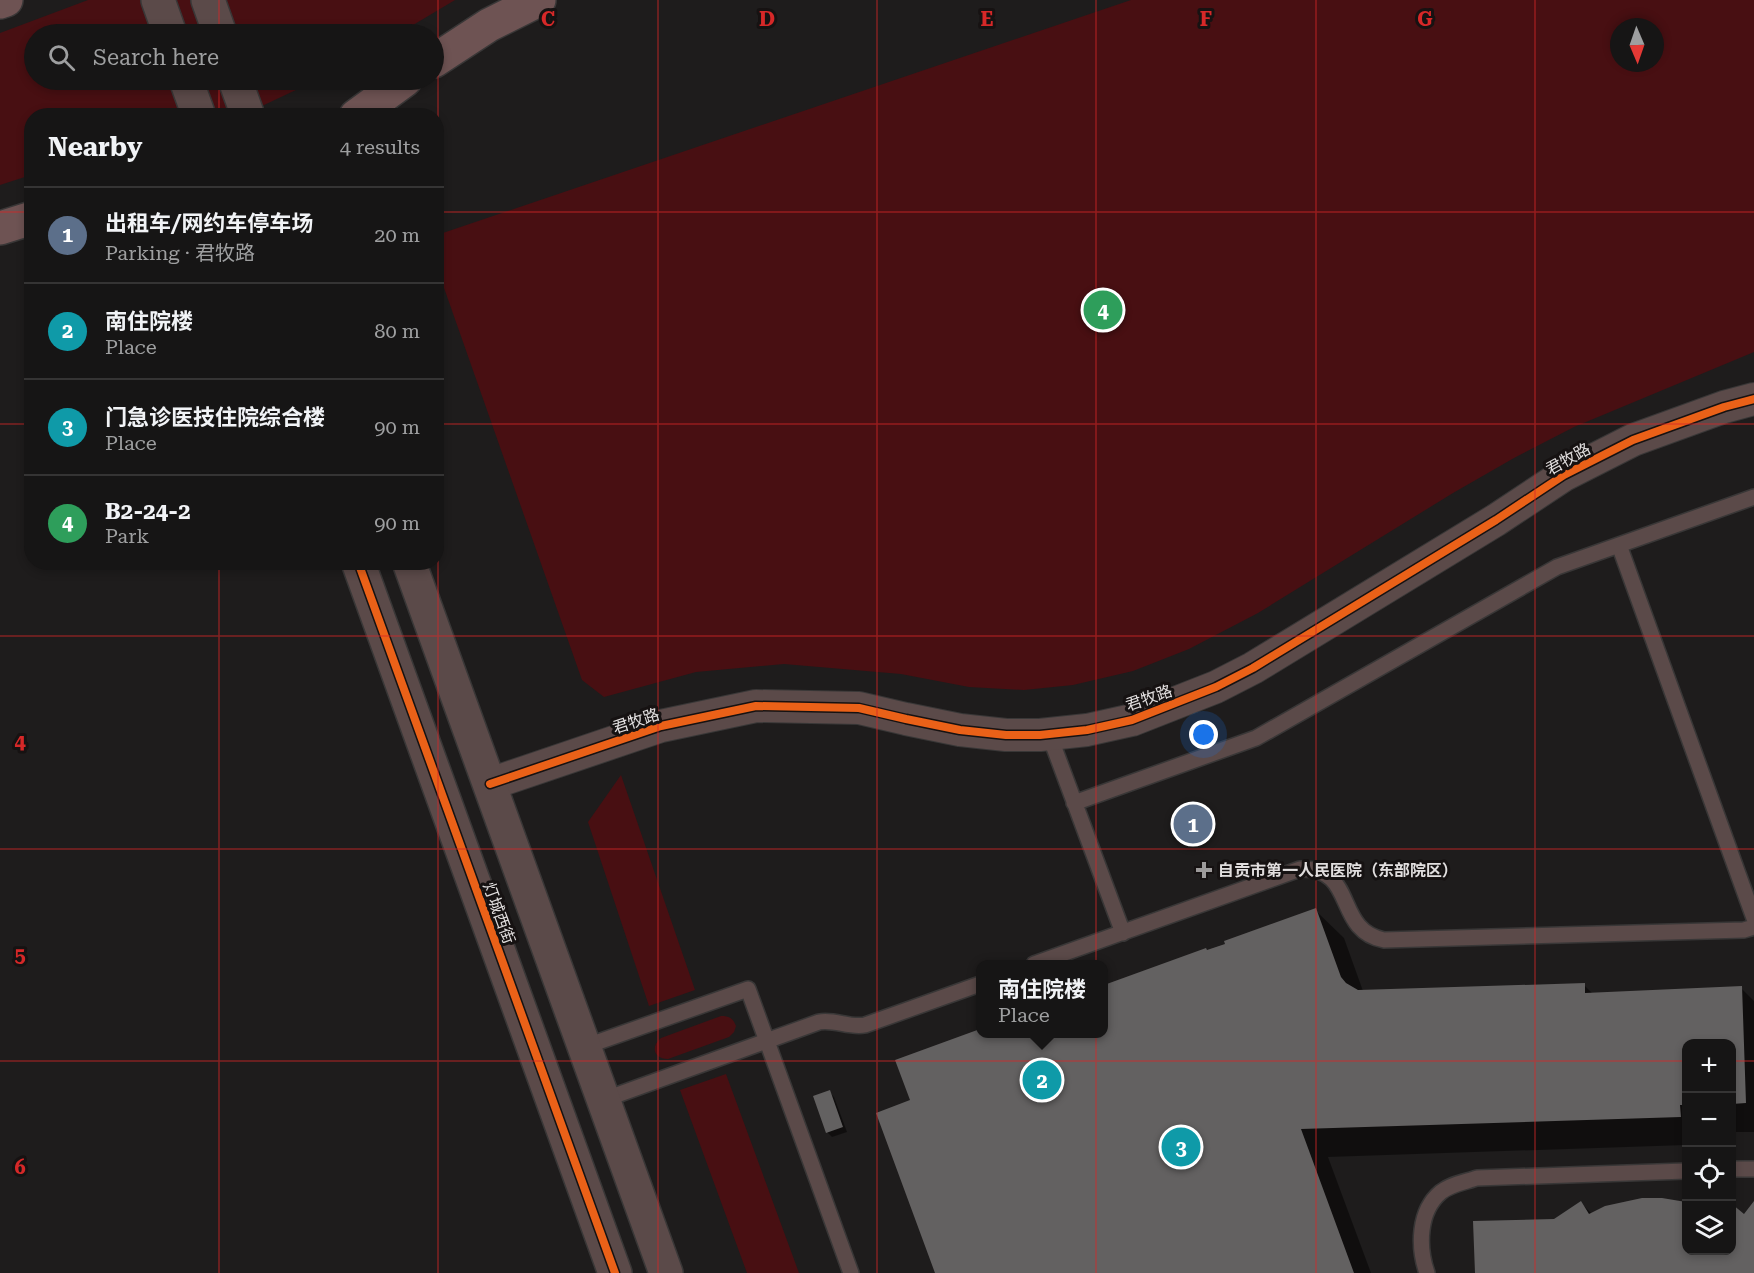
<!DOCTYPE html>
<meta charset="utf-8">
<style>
body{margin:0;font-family:"Roboto Serif","Noto Sans SC",serif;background:#232222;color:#f1f3f6}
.controls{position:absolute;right:18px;bottom:18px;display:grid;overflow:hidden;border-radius:12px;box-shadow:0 3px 9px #0003}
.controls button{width:54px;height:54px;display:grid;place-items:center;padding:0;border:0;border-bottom:2px solid #353434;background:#161515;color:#f1f3f6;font:30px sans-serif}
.compass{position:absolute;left:1610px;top:18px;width:54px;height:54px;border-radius:50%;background:#161515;box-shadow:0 3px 9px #0003;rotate:178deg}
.you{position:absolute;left:1204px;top:735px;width:21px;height:21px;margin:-15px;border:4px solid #fff;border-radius:50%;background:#1a73e8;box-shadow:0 0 0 9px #1a73e833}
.badge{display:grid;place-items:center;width:39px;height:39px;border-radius:50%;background:#9d9a9a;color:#fff;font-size:20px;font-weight:700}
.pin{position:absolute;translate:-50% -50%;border:3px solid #fff;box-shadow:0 2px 6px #0006}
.popup{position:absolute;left:976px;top:960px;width:132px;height:78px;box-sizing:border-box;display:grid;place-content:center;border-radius:12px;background:#161515;filter:drop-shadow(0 2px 4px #0005);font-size:20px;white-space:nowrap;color:#9e9fa0}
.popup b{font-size:22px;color:#f1f3f6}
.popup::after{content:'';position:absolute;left:50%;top:100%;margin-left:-12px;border:12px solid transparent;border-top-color:#161515}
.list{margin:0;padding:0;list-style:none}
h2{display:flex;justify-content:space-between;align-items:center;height:78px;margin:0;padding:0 24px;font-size:26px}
h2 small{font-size:20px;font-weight:400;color:#9e9fa0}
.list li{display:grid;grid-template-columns:39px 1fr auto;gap:18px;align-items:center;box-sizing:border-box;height:96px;padding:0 24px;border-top:2px solid #353434}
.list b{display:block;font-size:22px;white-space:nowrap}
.list p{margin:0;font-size:20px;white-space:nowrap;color:#9e9fa0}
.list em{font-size:20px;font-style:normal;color:#9e9fa0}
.icon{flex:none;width:33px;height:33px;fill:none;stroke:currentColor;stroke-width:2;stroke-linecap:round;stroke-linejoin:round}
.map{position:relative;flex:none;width:1754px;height:1273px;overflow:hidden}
.search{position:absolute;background:#161515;box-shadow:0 3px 9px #0003;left:24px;top:24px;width:420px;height:66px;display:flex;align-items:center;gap:15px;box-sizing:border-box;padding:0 21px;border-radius:33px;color:#9e9fa0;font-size:22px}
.panel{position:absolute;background:#161515;box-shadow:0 3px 9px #0003;left:24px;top:108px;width:420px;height:462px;border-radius:24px}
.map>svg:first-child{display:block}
.green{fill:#480f12;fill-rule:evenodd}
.shadow{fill:#0007}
.building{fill:#636161}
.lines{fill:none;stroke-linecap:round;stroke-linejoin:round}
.service-casing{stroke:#393737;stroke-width:18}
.minor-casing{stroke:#393737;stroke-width:34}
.tertiary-casing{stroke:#393737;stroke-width:36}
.trunk-casing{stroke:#393737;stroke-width:36}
.service{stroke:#5b4a49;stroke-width:15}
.minor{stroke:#5b4a49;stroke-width:32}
.tertiary{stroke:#5b4a49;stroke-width:33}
.trunk{stroke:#6e5353;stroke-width:33}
.cycleway-casing{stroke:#161212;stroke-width:11}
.cycleway{stroke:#ea6118;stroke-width:8}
.grid{fill:none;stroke:#d62828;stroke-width:1.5;stroke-opacity:0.55}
.poi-dot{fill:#9d9a9a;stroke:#161212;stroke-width:2}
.labels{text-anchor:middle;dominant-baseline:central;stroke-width:6;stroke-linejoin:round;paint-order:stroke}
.street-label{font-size:16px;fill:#e1dede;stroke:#161212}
.poi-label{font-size:16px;font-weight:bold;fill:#e1dede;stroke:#161212;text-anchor:start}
.grid-label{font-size:20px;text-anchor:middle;font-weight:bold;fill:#d62828;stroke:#161212;stroke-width:6;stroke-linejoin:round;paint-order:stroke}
</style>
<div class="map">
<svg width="1754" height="1273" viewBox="0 0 1754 1273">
<rect width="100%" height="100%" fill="#1e1c1c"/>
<path class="green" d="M88,0H455L398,34H34V80H317L243,115L32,116L31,175L0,185V33Z
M1131,0H1754V352L1574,427L1514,458L1453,493L1258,613L1189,649L1133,671L1073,685L1024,690L969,687L901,674L784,664L696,672L604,697L582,680L437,268V235ZM1619,27H1655V63H1619Z
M621,775L695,990L649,1006L588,822Z
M721,1016C729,1016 733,1018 736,1026L734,1032L729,1037L668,1059C654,1059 650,1047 661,1038Z
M726,1074L799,1273H747L680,1090Z"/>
<path class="shadow" d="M1315,910L1344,938L1363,991L1584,985L1593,994L1741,988L1754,1001V1132H1732V1044H1686V1145L1328,1157L1371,1273H937L912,1101L897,1061L980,1031V1034H1104V986L1206,949L1208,952Z
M829,1092L834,1097L847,1132L832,1137L828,1133L815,1097Z
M1677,1202L1686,1205V1250H1732V1206L1745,1216L1754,1204V1273H1477L1581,1203L1592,1214Z"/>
<path class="building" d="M1316,908L1341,977L1346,983L1358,990L1585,983V993L1742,986L1746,1103L1732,1104V1044H1686V1105H1680L1681,1117L1301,1129L1354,1273H935L876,1113L910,1100L895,1060L980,1029V1034H1104V985L1206,948L1207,950L1225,944L1224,941Z
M830,1090L843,1127L826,1133L813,1096Z
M1642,1198H1662L1686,1202V1250H1732V1204L1744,1214L1754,1201V1273H1475L1473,1221L1554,1219L1581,1201L1589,1214L1605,1206Z"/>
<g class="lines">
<defs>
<path id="service" d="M1619,545L1754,918
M1049,734L1123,933
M1074,803L1256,738L1557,567L1754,497
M1034,964L1300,869C1358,867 1333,930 1384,940L1744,930L1754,927
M584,1047L748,989L851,1273
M603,1100L819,1022C835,1019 849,1028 865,1025L980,984
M1732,1169H1754
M1427,1273C1418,1247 1418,1211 1441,1192C1451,1184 1465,1182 1477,1178L1686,1171"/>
<path id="minor" d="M490,784L661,726L756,706L859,708L906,719L960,730L1006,735H1040L1087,730L1132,720L1216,687L1253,668L1496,520L1564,475L1633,440L1724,407L1754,399"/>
<path id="tertiary" d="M158,0L170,34
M208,0L220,34
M186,80L199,116
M235,80L248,116
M358,562L615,1273
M409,562L666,1273"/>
<path id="trunk" d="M0,2L6,0
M434,61L489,25L539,0
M356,116L405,80
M0,228L32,218"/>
</defs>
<use href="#service" class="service-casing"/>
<use href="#minor" class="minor-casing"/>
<use href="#tertiary" class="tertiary-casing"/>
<use href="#trunk" class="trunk-casing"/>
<use href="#service" class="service"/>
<use href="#minor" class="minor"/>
<use href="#tertiary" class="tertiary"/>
<use href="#trunk" class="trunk"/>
<defs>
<path id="cycleway" d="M358,562L615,1273
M490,784L661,726L756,706L859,708L906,719L960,730L1006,735H1040L1087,730L1132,720L1216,687L1253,668L1496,520L1564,475L1633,440L1724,407L1754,399"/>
</defs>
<use href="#cycleway" class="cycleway-casing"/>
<use href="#cycleway" class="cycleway"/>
</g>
<path class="grid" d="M219,0V34M438,0V1273M658,0V1273M877,0V1273M1096,0V1273M1316,0V1273M1535,0V1273M219,80V116M0,212H32M436,212H1754M0,424H32M436,424H1754M219,562V1273M0,636H1754M0,849H1754M0,1061H1686M1732,1061H1754"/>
<path class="poi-dot" d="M1201 861h6v6h6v6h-6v6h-6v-6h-6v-6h6z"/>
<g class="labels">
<g class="street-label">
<text transform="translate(1568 459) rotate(-29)">君牧路</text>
<text transform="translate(1149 698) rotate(-19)">君牧路</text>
<text transform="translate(636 721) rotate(-18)">君牧路</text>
<text transform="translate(499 913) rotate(70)">灯城西街</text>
</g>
<g class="poi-label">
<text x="1218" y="870">自贡市第一人民医院（东部院区）</text>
</g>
</g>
<g class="grid-label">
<text x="548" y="26">C</text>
<text x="767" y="26">D</text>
<text x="987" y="26">E</text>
<text x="1206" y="26">F</text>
<text x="1425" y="26">G</text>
<text x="20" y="749">4</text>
<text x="20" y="962">5</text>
<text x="20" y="1174">6</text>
</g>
</svg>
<div class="controls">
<button>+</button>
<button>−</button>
<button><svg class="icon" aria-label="locate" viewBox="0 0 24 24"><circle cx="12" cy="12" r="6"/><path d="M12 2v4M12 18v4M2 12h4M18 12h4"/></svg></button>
<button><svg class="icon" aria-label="layers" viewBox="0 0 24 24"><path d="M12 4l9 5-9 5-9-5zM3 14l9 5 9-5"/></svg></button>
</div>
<svg class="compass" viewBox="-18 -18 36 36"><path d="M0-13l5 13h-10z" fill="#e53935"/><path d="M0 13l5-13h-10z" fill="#9e9fa0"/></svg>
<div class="you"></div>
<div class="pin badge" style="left:1193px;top:824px;background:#5c6f8a">1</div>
<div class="pin badge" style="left:1042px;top:1080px;background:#0f9aa8">2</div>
<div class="popup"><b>南住院楼</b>Place</div>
<div class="pin badge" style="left:1181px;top:1147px;background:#0f9aa8">3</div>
<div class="pin badge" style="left:1103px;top:310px;background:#2e9e5b">4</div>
<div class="search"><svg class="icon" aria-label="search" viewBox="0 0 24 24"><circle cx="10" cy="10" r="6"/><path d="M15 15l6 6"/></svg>Search here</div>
<section class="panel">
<h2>Nearby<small>4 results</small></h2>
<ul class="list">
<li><span class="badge" style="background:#5c6f8a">1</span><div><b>出租车/网约车停车场</b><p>Parking · 君牧路</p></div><em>20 m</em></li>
<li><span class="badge" style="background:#0f9aa8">2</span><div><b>南住院楼</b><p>Place</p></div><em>80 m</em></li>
<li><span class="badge" style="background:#0f9aa8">3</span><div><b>门急诊医技住院综合楼</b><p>Place</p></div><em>90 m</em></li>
<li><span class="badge" style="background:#2e9e5b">4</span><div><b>B2-24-2</b><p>Park</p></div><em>90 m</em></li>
</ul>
</section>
</div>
